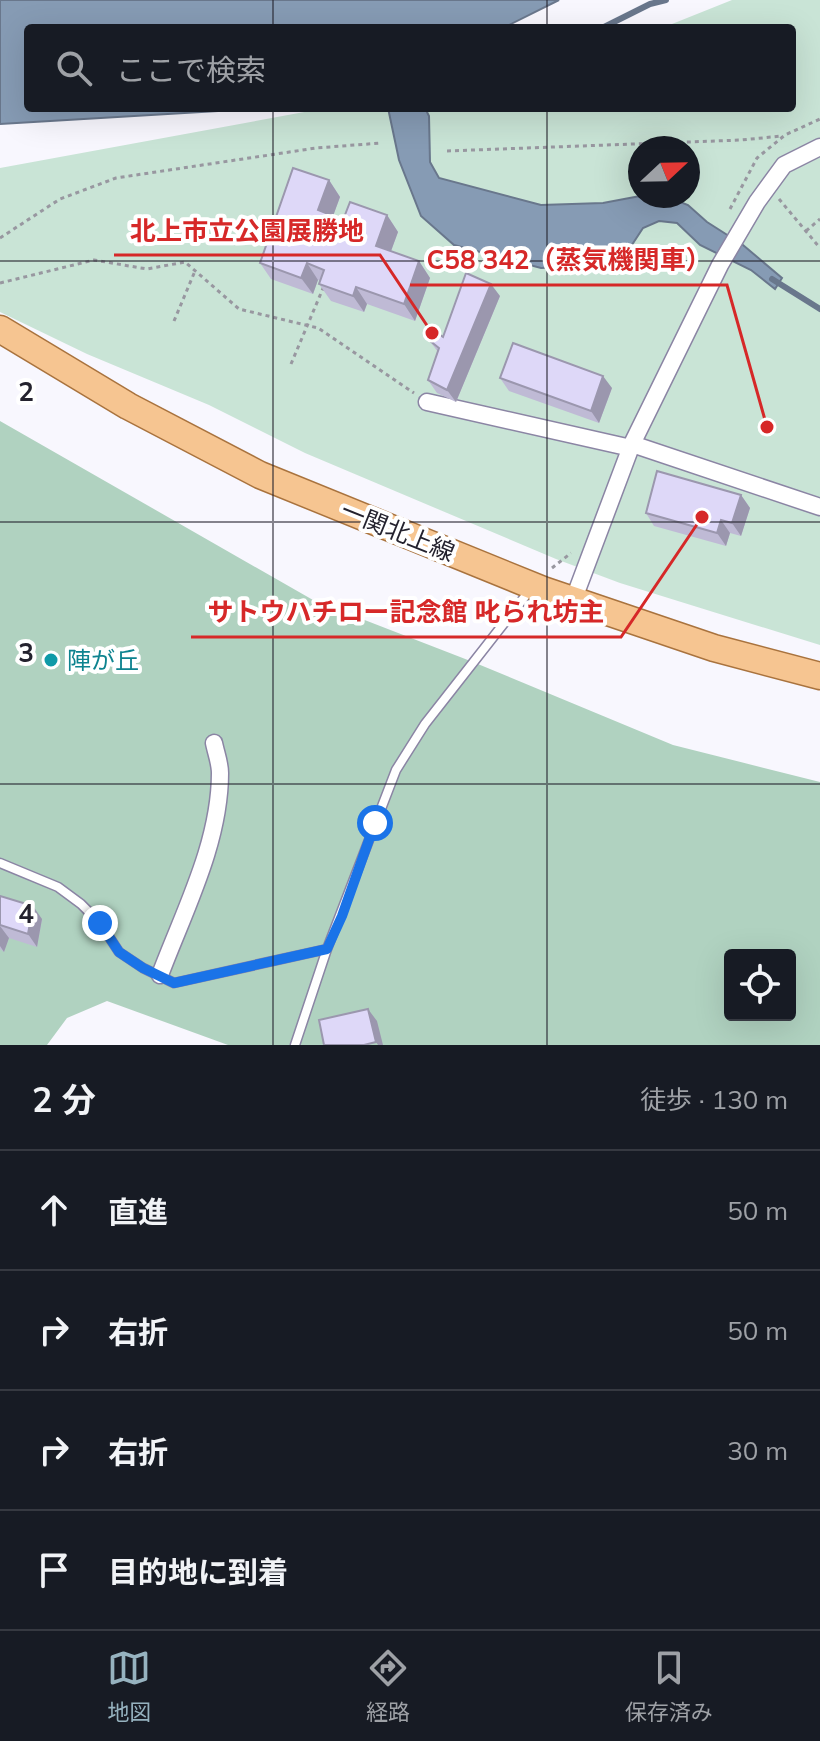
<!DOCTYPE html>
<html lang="ja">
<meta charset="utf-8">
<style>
body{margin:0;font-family:Mulish,"Noto Sans JP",sans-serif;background:#242831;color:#f1f3f6}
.controls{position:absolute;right:24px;bottom:24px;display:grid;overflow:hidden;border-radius:8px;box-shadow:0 8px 32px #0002}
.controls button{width:72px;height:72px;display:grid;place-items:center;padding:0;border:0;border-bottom:2px solid #363941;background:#171b24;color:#f1f3f6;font:40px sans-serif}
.compass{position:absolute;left:628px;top:136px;width:72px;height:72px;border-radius:50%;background:#171b24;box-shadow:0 8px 32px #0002;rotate:68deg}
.stop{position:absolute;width:24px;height:24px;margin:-18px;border:6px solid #1a73e8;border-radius:50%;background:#fff}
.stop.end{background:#1a73e8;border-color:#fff;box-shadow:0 2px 8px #0008}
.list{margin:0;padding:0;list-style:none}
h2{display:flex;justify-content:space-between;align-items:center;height:104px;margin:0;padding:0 32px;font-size:34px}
h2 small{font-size:26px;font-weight:400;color:#9ea1a6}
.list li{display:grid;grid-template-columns:52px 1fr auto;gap:24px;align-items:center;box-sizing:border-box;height:120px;padding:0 32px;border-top:2px solid #363941}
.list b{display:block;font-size:30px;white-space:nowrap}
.list em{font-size:26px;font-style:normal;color:#9ea1a6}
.icon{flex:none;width:44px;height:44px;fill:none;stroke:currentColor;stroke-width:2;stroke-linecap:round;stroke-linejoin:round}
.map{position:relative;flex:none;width:820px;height:1045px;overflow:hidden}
.search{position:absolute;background:#171b24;box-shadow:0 8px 32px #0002;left:24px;right:24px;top:24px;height:88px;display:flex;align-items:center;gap:20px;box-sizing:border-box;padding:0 28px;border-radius:8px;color:#9ea1a6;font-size:30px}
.sheet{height:584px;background:#171b24}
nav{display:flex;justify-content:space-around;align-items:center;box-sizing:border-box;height:112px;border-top:2px solid #363941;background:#171b24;font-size:22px;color:#9ea1a6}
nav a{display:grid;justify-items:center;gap:4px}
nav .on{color:#96b2bf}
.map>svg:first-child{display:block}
.green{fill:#c9e4d6;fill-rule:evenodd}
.forest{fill:#b0d2c0;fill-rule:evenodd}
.water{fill:#869bb4;stroke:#69778c;stroke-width:2}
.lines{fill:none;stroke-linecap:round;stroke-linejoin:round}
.stream{stroke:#69778c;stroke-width:6}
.service-casing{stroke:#8b85a4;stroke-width:11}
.minor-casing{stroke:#8b85a4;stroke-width:19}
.primary-casing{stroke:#a9733e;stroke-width:29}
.path{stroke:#9897a0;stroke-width:3;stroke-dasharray:4 4;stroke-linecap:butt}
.service{stroke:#fff;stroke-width:8}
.minor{stroke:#fff;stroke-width:16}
.primary{stroke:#f6c591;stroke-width:26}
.wall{fill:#bfbad5}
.shaded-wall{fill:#9b97ae}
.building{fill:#ded8f8;stroke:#9b97ae;stroke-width:2}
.route{stroke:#1a73e8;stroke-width:10}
.grid{fill:none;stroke:#24222e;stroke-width:2;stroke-opacity:0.55}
.culture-dot{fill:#0f9aa8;stroke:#fff;stroke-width:3}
.labels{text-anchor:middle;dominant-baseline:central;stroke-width:8;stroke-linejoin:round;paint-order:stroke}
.street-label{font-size:24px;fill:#24222e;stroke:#fff}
.culture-label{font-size:24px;fill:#0d838f;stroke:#fff;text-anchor:start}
.grid-label{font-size:26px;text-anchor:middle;font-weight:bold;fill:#24222e;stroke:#fff;stroke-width:8;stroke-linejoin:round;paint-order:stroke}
.leader{fill:none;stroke:#d62828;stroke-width:3}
.callout-dot{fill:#d62828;stroke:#fff;stroke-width:3}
.callout-label{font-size:26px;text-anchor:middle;font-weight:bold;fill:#d62828;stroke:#fff;stroke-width:8;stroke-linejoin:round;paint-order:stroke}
</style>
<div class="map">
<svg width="820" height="1045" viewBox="0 0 820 1045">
<rect width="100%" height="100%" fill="#f8f7fe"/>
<path class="green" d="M732,0H820V645L620,583L556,559L305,453L209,405L87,354L0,312V168L326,108H792V28H662ZM640,148H688V196H640Z"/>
<path class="forest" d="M0,421L313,600L473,662L673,745L820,782V1045H228L107,1001L67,1018L47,1045H0ZM730,955H790V1015H730Z"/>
<path class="water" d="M0,0H559L503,28H28V108H270L0,124Z
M388,108H425L429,116L430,162L439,178L541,205L603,203L640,196H665L688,205L707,222L743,245L782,278L775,289L751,270L700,245L677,223L659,221L643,228L624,257L599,266L541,268L454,245L421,216L399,160Z"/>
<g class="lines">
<path class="stream" d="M602,28L650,4L666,0
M772,279L820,309"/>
<defs>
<path id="service" d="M0,863L58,887L81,904L100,923L119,952L143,968L174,983L327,949
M295,1045L327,949L396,770L425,724L530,590"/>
<path id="minor" d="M427,402L631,448
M632,444L820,507
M573,601L632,444L720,265L757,202L784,165L820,147
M160,975C184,911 220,843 220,773C220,763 216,753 214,743"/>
<path id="primary" d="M0,329L128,406L260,475L543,590L714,648L820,676"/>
</defs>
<use href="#service" class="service-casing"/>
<use href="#minor" class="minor-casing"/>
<use href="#primary" class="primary-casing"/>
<path class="path" d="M447,151L741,140L782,136
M779,199L820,248
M730,209L757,158L785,135L820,119
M806,231L820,219
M0,238L60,199L116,178L316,148L381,143
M0,283L94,260L147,269L185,262L239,309L318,328L414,393
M174,321L195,271
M291,364L324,286
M552,568L571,553"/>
<use href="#service" class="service"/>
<use href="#minor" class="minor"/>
<use href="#primary" class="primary"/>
</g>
<path class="wall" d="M329,180L340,197L333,216L343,220L387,215L398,232L391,251L419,261L430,278L415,321L367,304L364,312L331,301L319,284L320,281L318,280L313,294L271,279L260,263Z
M500,296L456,402L437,393L428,380L438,352L429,340L443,337Z
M500,378L612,388L599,423L509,391Z
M741,495L750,508L741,536L730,533L726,546L654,526L646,513Z
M0,896L42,919L37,947L9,938L4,952L0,949Z"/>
<path class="shaded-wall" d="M329,180L340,197L329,227L318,210Z
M387,215L398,232L387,262L376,246Z
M419,261L430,278L415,321L404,304Z
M307,263L318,280L313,294L301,278Z
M491,284L500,296L456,402L447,390Z
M356,287L367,304L364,312L353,296Z
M603,376L612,388L599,423L591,411Z
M741,495L750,508L741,536L732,523Z
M721,520L730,533L726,546L717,533Z
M33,906L42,919L37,947L28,934Z
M0,926L9,938L4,952L0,946Z
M368,1009L377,1021L383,1045H378L376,1042Z"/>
<path class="building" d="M293,168L329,180L318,210L343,220L350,202L387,215L376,246L419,261L404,304L356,287L353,296L319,284L324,270L307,263L301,278L260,263Z
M466,273L491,284L447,390L428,380L439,348L429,340L430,328L443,337Z
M513,343L603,376L591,411L500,378Z
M657,471L741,495L732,523L721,520L717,533L646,513Z
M0,896L33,906L28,934L0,925Z
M368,1009L376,1042L364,1045H324L319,1020Z"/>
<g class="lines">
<path class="route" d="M100,923L119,952L143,968L174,983L327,949L342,916L375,823"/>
</g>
<path class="grid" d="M273,0V28M547,0V28M273,108V1045M547,108V1045M0,261H820M0,522H820M0,784H820"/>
<circle class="culture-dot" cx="51" cy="660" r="8"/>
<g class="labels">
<g class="street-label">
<text transform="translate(398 531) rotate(22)">一関北上線</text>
</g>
<g class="culture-label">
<text x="67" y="660">陣が丘</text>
</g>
</g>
<g class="grid-label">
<text x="26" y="401">2</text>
<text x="26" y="662">3</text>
<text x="26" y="923">4</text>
</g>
<path class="leader" d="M432 333L380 255H114M767 427L727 285H410M702 517L621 637H191"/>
<g class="callout-dot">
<circle cx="432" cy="333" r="8"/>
<circle cx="767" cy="427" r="8"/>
<circle cx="702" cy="517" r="8"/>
</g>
<g class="callout-label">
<text x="247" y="240">北上市立公園展勝地</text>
<text x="569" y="269">C58 342（蒸気機関車）</text>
<text x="406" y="621">サトウハチロー記念館 叱られ坊主</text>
</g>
</svg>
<div class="controls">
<button><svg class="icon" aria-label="locate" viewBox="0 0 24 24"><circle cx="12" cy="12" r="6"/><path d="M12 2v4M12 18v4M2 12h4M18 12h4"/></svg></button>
</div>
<svg class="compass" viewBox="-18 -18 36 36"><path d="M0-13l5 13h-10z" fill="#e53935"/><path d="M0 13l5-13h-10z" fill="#9ea1a6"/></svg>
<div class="stop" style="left:375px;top:823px"></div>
<div class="stop end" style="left:100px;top:923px"></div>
<div class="search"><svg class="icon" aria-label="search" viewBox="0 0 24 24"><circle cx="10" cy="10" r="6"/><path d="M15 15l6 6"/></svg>ここで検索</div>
</div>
<section class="sheet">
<h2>2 分<small>徒歩 · 130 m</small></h2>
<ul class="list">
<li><svg class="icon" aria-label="ahead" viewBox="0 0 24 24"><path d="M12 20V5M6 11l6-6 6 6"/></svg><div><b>直進</b></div><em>50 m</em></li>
<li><svg class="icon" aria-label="right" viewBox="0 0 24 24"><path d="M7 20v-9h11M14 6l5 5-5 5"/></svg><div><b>右折</b></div><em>50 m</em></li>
<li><svg class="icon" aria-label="right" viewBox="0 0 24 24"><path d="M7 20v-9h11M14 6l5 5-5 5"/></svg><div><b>右折</b></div><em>30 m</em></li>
<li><svg class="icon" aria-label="arrive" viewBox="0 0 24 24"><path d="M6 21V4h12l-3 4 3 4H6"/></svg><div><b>目的地に到着</b></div></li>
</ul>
</section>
<nav>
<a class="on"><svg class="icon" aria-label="map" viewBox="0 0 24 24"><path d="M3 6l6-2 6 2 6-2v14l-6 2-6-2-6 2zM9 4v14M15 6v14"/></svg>地図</a>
<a><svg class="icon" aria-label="directions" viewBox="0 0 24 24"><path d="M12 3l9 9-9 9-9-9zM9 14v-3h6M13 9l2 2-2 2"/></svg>経路</a>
<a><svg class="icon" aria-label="saved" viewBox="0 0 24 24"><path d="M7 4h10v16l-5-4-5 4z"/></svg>保存済み</a>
</nav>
